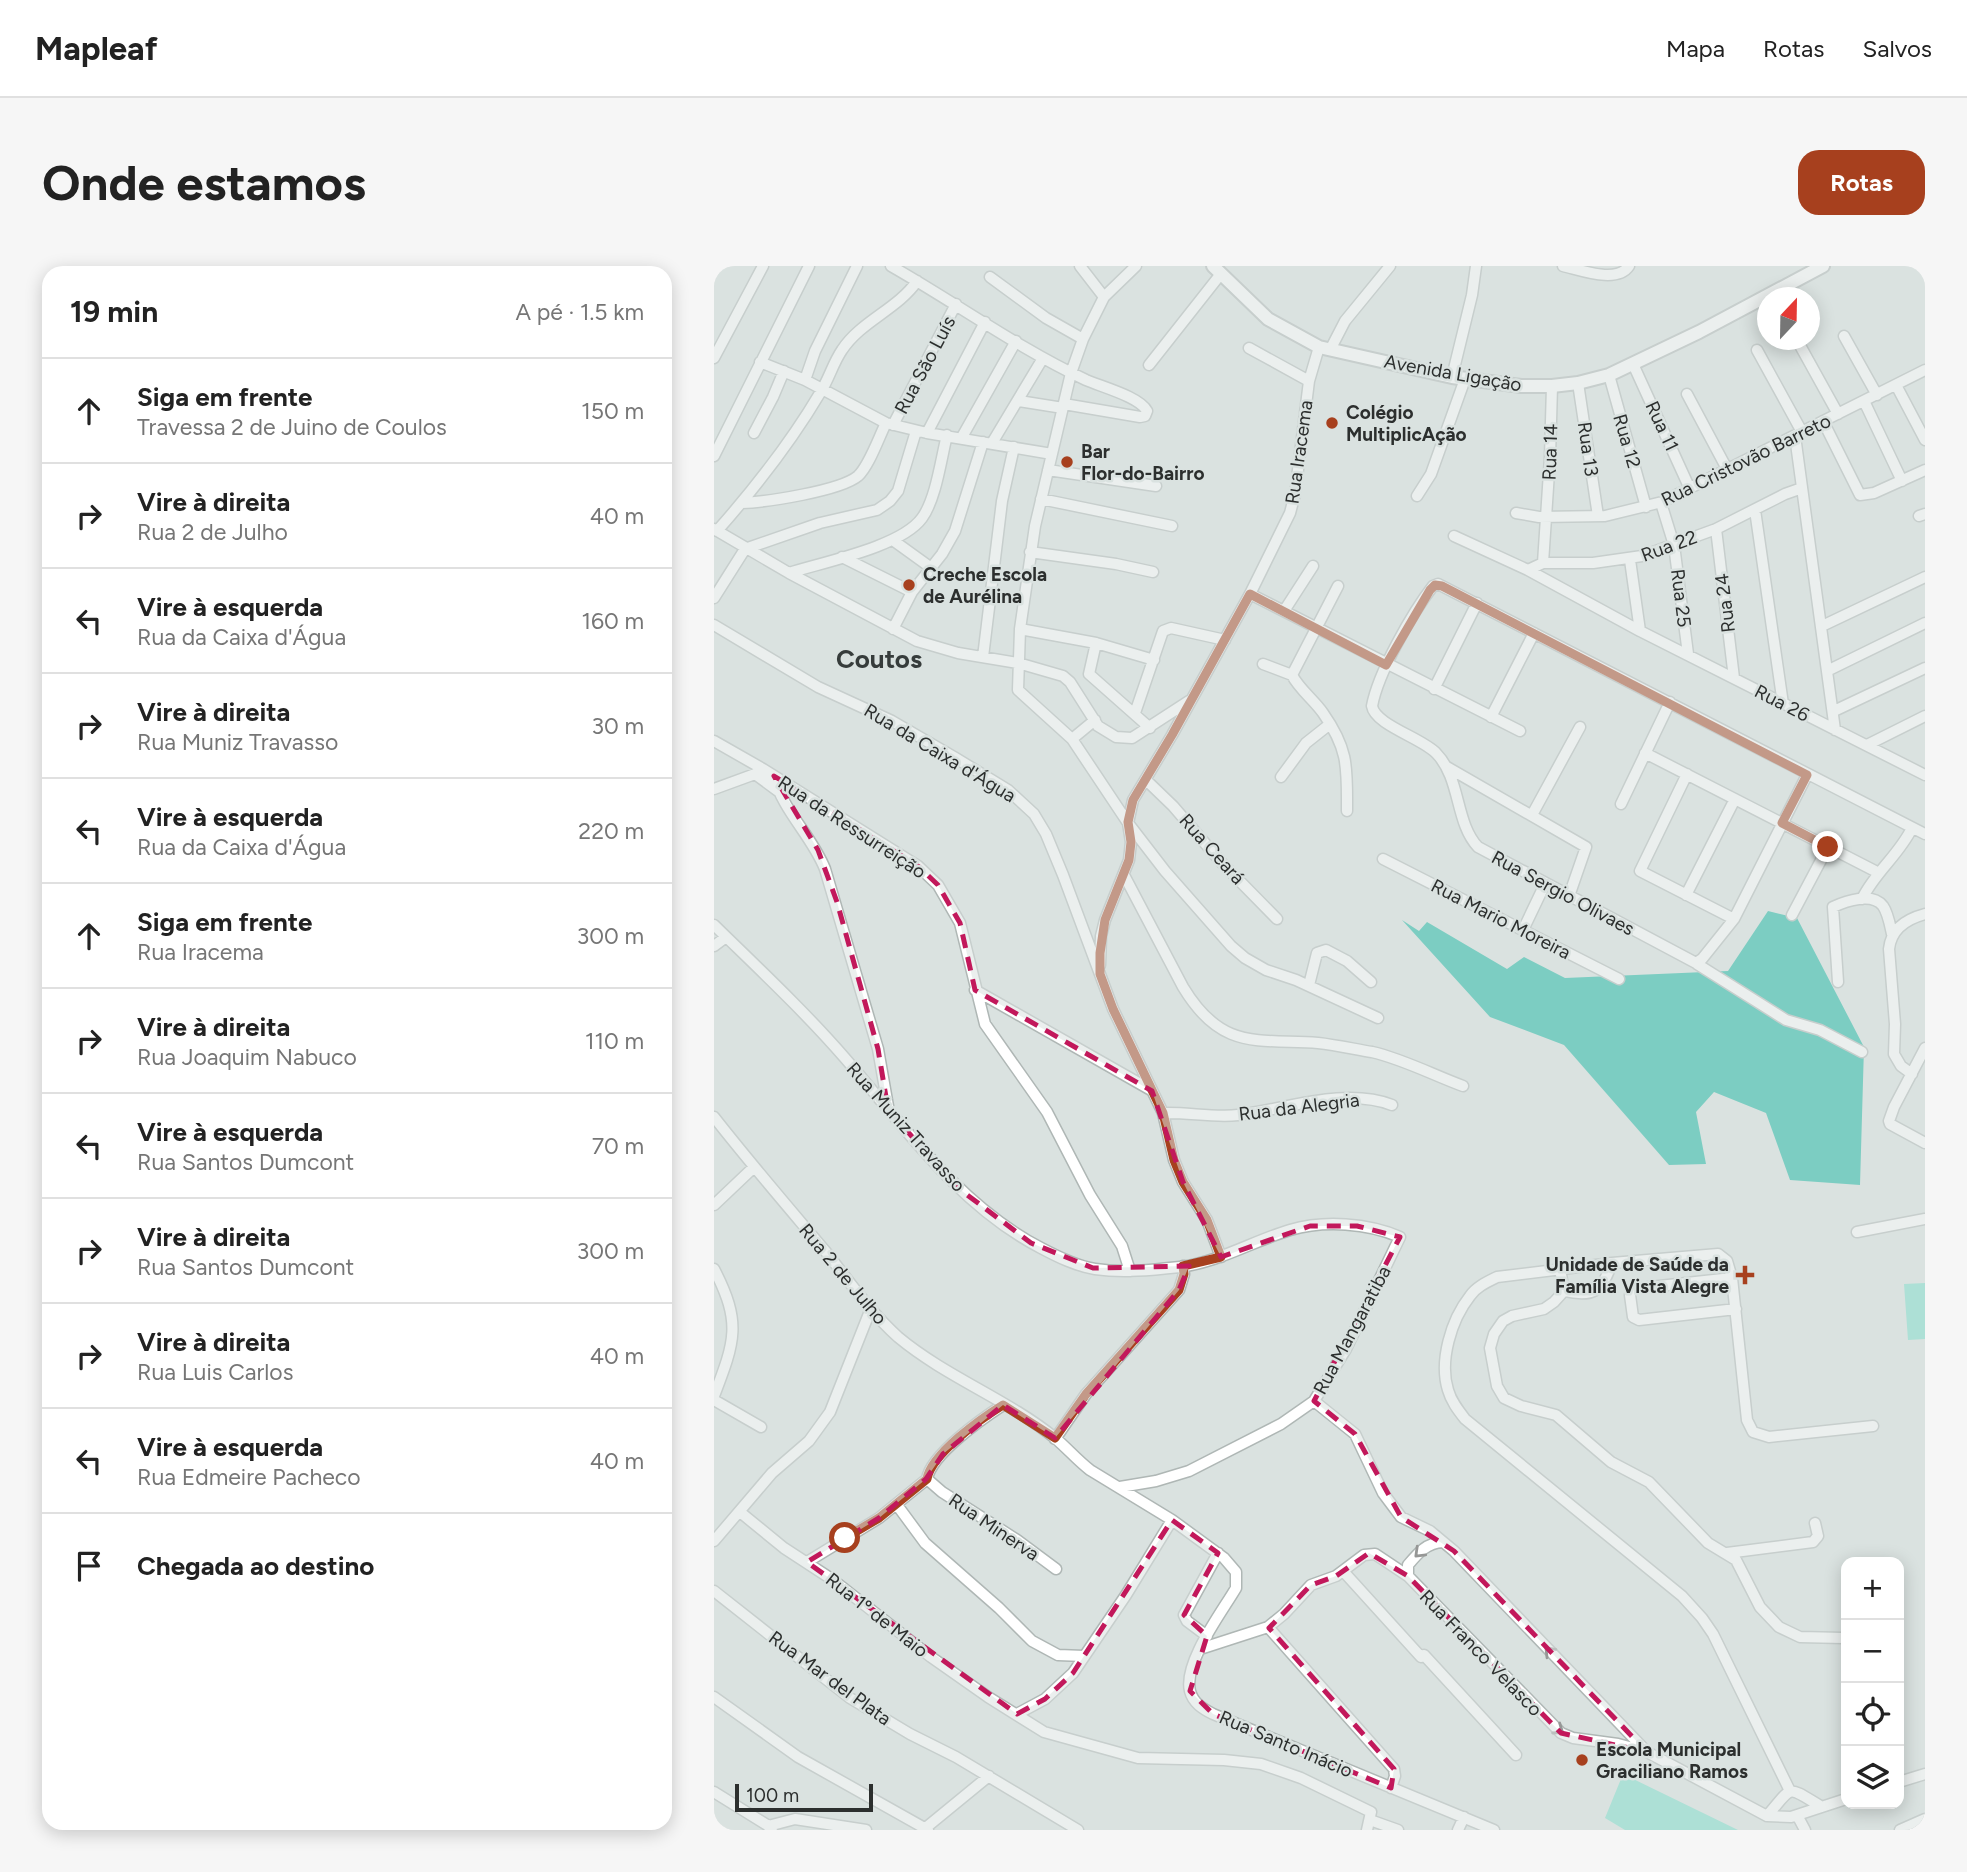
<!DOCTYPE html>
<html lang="pt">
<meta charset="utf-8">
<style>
body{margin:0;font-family:Figtree,sans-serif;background:#f6f6f6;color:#222}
.controls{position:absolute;right:21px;bottom:21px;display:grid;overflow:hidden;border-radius:14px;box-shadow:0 4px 18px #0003}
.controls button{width:63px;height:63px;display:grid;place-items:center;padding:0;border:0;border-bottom:2px solid #e0e0e0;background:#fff;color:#222;font:35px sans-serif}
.compass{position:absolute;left:1043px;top:21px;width:63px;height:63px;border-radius:50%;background:#fff;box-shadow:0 4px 18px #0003;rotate:22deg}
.scale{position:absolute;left:21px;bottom:18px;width:138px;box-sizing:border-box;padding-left:7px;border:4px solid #2c2f2e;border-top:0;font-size:19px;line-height:24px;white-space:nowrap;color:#2c2f2e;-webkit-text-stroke:5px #dae2e0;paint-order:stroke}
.stop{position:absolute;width:21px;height:21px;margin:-16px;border:5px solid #a7401e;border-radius:50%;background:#fff}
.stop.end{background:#a7401e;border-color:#fff;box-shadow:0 2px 7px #0008}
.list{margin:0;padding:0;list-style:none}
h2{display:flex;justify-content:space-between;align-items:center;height:91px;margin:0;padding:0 28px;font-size:30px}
h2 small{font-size:23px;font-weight:400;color:#767676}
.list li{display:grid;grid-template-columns:46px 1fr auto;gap:21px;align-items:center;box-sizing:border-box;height:105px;padding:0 28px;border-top:2px solid #e0e0e0}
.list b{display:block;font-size:26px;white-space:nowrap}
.list p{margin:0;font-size:23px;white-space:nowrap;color:#767676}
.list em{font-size:23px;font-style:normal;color:#767676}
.icon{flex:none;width:38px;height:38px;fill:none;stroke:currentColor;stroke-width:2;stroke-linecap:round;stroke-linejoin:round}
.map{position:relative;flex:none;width:1211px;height:1564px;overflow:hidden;border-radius:21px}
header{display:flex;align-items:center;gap:42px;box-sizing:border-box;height:98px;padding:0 35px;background:#fff;border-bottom:2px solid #e0e0e0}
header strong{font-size:33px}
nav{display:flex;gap:38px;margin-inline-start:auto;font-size:24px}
.intro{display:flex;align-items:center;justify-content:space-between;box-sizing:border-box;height:168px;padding:0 42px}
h1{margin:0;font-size:49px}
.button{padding:18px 32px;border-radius:21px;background:#a7401e;color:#fff;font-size:24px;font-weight:700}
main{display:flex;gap:42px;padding:0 42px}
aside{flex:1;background:#fff;border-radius:21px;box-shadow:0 4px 18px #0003}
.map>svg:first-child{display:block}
.green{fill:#76dec9}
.forest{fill:#0bb49d}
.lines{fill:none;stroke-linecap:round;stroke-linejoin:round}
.minor-casing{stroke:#afb7b5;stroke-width:13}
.major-casing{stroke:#afb7b5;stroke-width:16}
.minor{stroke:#fff;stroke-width:10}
.major{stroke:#fff;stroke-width:12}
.oneway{stroke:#969796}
.route{stroke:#a7401e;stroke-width:9}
.marked{fill:none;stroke:#c2185b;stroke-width:5;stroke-dasharray:14 9;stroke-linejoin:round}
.poi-dot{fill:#a7401e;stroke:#dae2e0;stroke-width:2.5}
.labels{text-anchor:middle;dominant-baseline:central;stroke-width:5;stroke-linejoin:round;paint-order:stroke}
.street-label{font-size:19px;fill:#2c2f2e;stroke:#dae2e0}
.poi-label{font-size:19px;font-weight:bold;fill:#2c2f2e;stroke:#dae2e0;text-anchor:start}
.district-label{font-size:26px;font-weight:bold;fill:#363c3b;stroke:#dae2e0}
</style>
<header>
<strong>Mapleaf</strong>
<nav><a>Mapa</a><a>Rotas</a><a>Salvos</a></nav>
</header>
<div class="intro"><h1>Onde estamos</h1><a class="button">Rotas</a></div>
<main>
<aside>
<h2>19 min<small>A pé · 1.5 km</small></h2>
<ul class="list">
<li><svg class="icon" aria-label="ahead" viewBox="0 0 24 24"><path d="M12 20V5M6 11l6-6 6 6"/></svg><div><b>Siga em frente</b><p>Travessa 2 de Juino de Coulos</p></div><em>150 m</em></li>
<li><svg class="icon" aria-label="right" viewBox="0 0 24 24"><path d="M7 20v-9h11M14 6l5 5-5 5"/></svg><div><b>Vire à direita</b><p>Rua 2 de Julho</p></div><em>40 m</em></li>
<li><svg class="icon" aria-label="left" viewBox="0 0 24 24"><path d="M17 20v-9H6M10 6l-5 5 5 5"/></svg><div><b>Vire à esquerda</b><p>Rua da Caixa d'Água</p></div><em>160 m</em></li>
<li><svg class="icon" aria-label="right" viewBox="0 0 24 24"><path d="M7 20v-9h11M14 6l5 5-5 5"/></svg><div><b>Vire à direita</b><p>Rua Muniz Travasso</p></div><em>30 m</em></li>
<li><svg class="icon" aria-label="left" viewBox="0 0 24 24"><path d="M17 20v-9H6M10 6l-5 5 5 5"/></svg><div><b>Vire à esquerda</b><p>Rua da Caixa d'Água</p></div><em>220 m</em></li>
<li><svg class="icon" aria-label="ahead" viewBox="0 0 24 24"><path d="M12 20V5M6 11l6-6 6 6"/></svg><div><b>Siga em frente</b><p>Rua Iracema</p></div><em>300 m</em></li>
<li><svg class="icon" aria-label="right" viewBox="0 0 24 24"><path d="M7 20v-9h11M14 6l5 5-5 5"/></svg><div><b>Vire à direita</b><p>Rua Joaquim Nabuco</p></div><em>110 m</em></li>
<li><svg class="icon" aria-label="left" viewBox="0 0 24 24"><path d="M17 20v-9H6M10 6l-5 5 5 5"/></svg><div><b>Vire à esquerda</b><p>Rua Santos Dumcont</p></div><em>70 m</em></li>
<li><svg class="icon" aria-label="right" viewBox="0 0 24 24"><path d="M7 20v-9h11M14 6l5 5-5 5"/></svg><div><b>Vire à direita</b><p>Rua Santos Dumcont</p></div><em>300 m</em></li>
<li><svg class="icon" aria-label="right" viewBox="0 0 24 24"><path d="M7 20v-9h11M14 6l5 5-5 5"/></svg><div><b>Vire à direita</b><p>Rua Luis Carlos</p></div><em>40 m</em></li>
<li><svg class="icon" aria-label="left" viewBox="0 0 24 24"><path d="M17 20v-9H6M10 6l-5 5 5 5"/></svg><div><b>Vire à esquerda</b><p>Rua Edmeire Pacheco</p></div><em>40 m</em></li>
<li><svg class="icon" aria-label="arrive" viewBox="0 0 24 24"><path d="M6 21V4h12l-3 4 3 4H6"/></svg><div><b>Chegada ao destino</b></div></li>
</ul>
</aside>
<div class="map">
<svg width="1211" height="1564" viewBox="0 0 1211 1564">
<rect width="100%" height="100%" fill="#dae2e0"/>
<path class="green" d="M1211,1017V1073L1194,1074L1190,1018Z
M909,1508L1024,1564H911L891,1552Z"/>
<path class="forest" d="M1054,645L1083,652L1150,781L1146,919L1076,914L1052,847L1000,826L982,846L992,898L955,899L850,779L776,751L688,654L705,665L713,656L793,703L810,691L851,712L1014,705Z"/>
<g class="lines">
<defs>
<path id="minor" d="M177,0C242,37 304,82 372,114C388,121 426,131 433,145L431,150L426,151L350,138
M366,0L390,31
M422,0L390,31L369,73L357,107L321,260L306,363L304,424L358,473L414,557L451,605L517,680L531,692L552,704L582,714L664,752
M849,0C867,4 903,18 915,0
M276,11L332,52L369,73
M1130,70L1163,129
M1083,74L1124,148
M535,82L595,115
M616,84L631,55L676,0
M1043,84L1088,166
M0,92L49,0
M46,96L91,114L172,157L213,167L338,188
M919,98L976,223
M435,99L506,9
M895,109L932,241
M738,111L758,29L762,0
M91,114L101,85L143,0
M864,117L884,250
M1182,119L1211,174
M973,128L1013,203
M305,135L349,142
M1150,135L1188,215
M1109,155L1146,229L1160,227L1211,204
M179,159L242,38
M40,167L59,131L70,105
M213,167L271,56
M1081,170L1121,464
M248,171L302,75
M278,177L329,92
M0,190L95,0
M334,204L442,220
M703,230L717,208L751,113
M327,233L458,260
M28,237C52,236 126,225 144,210C155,200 165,171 172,157
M947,237L960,279L974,388
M1041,244L1069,438
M802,247L825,251L891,250L948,236L1211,104
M1205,250L1211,248
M0,263L75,307L203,375L244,387L304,397L349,410L356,416L384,460L402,471L418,472L475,435
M1002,263L1020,412
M3,265C41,222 77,176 106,127C115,113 119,97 128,84C147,55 184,43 203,15
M740,270L814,304L926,365L1211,509
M180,275L216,301
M316,286L402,298L439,306
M128,291L198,326
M916,294L926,365
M829,297L836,191L838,120
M814,304L829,297H879L928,290L1002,263L1071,228L1088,222
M75,307C109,296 187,281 208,252C222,233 227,193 233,169
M624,320L578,409C585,423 600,434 609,447C635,484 633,502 633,545
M536,328L806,465
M0,332L31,283L106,257L163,244L176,235L184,225L202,165
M570,345L599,300
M0,359L104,421L178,455L240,491L294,524L320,548L332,568L349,609L399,743L449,847L460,894L469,916L493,954L507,991
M1108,360L1211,311
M179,363L198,326L228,288L241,265L269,176
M306,363L382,377L440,394
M382,377L375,408L436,462
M269,391L288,235L300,181
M549,398L578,409
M1115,404L1211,357
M720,423L763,337
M1120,445L1211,402
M421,447L449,365L457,362L511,374
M777,451L820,367
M358,473L381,454
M0,475L49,503L204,600L224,619L246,657L271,758L333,846L376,929L408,980L416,1005
M1153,479L1211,450
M931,487L1165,607
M733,501L872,581L855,630
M973,508L926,605L1020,653
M1093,509L1020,653L988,693L982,697L764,581C741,557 747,512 722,487C708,472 661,459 658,440C664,407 698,347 719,320L724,318L1211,568
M60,510C68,544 98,570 111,603L164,783L174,840
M567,511L592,477L616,458
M432,514L459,540L508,597L563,653
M0,523L41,508L64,525
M907,538L956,436
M818,549L866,461
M669,593L905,713
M410,609L469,721C507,784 541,773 604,777C622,779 640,783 658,786C689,793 719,809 749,820
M972,629L1021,533
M1148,633C1161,606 1185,589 1198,562
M1078,649L1114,581
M0,659C44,702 90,745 130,791C190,860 244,939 327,982C344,991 362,1000 381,1003C409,1007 438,1004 466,1001C505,996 539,975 576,964C610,954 654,957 686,971L632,1083L600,1135L567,1158L475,1205L442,1215L406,1221
M809,664L831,618
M0,680L12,671
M983,698L1072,754L1106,764L1148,786
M386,699L387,670L391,654L415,594L417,576L414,557L419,534L458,469L536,328L576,247L581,228L595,115L605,81
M1124,716L1119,641C1132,635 1158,626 1169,640C1174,647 1176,659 1178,668
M595,719L603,687L612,684L633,695L657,716
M261,724L437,824
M1211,782L1180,841L1175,855L1176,858L1211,877
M1198,808L1187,800L1180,788L1181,758L1175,683C1177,663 1192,653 1211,648
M449,847C473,846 501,852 524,849C572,843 631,821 678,839
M0,851C36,897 74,941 112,986C135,1015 156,1046 184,1071C232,1111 293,1133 341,1172C353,1182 363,1194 376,1204L458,1254L510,1292L522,1306V1322C508,1346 469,1397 476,1425C479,1437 489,1443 499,1448L780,1564
M0,939L39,902
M1143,966L1211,953
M0,1003C28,1057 21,1075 0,1130
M846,1003L850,1025L840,1036L830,1043L798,1050L789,1055L780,1068L776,1082L783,1120L790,1132L807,1140L842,1149L897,1196L935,1216L994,1277L1022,1294L1046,1341L1065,1361L1086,1371L1129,1372
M1018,1012L918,1023L916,1029L919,1051L925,1054L1022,1043
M850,1025C880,1032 888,1025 898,997
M0,1134L47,1161
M600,1135L641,1168L669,1227L687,1251L716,1265L740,1285L933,1486L1053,1550L1077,1551L1132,1533
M289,1139C269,1152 217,1188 213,1213L228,1226L303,1274L342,1303
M341,1173L372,1128L465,1024L470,1008L469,1000
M183,1239L211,1277L285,1342L318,1375L344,1389L370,1390
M26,1246L70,1282L119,1314L217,1391L274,1431L330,1466L424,1492L510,1494L547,1498L587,1512L657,1546L653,1564
M0,1275L58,1207L95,1175L116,1146L156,1045
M1013,1287L1099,1276L1104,1270L1101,1257
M93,1296L165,1252L213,1213
M629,1305L707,1391
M694,1310V1299C704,1287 712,1277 729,1276
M0,1325L136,1432L196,1468L242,1491L364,1564
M554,1361L680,1503L681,1510L677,1522
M493,1370L473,1355L470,1349L504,1287
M486,1383L554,1361L570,1348L597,1319L622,1310L650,1289L661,1288L694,1310L847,1467L859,1472L904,1478L930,1485
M710,1389L802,1489
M0,1431L84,1491L214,1564
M303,1448L331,1433L359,1407L412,1329L458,1254
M1185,1516L1211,1508
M1076,1525L999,1368L988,1352L968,1330L751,1153C744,1144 737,1135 734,1124C725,1095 737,1054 756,1030C762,1021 773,1016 783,1011L898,997L1004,988L1013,995L1018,1012L1033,1154L1039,1166L1055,1171L1159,1160
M0,1526L58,1562
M1083,1549L1091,1564
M1053,1550C1080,1519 1071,1519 1108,1541
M656,1554L684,1564
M54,1560L81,1553L152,1564
M209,1564L275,1510
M744,1564L750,1551
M1186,1564L1211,1553"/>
<path id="major" d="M499,0L554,53L605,81L738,111L807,120H838L864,117L895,109L985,66L1109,0"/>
</defs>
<use href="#minor" class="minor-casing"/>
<use href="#major" class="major-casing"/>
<use href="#minor" class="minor"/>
<use href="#major" class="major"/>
</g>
<defs><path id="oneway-chevron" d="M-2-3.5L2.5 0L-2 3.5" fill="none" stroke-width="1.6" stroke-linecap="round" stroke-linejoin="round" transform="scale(1.75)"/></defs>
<g class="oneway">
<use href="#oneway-chevron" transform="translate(705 1287) rotate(136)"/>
<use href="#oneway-chevron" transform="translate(835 1385) rotate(-134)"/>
<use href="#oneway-chevron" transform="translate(845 1464) rotate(35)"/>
</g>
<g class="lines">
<path class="route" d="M131,1272L165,1252L213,1213C217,1188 268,1152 289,1139L341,1172L372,1128L465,1024L470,1008L469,1000L507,991L493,954L469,916L460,894L449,847L399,743L386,708V687L391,654L415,594L417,576L414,556L419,534L458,469L536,328L672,399L716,324L721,319L728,320L1093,509L1068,557L1114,581"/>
</g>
<path d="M0 0H1211V1564H0ZM60,510L204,600L224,619L246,657L261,724L438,825L469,916L507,991L596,960H643L686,971L600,1135L641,1168L687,1251L740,1285L933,1486L847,1467L694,1310L655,1287L622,1310L597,1319L555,1362L680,1503L677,1522L499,1448L476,1425L493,1370L470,1349L504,1287L458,1254L359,1407L331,1433L303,1448L93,1296L165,1252L212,1213L229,1188L289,1139L341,1172L465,1024L475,1000L379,1002L317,977L240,919L174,843L164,783L123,636L104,584Z" fill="#dae2e0" fill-opacity=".55" fill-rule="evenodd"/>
<path class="marked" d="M60,510L204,600L224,619L246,657L261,724L438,825L469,916L507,991L596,960H643L686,971L600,1135L641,1168L687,1251L740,1285L933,1486L847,1467L694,1310L655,1287L622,1310L597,1319L555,1362L680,1503L677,1522L499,1448L476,1425L493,1370L470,1349L504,1287L458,1254L359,1407L331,1433L303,1448L93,1296L165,1252L212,1213L229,1188L289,1139L341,1172L465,1024L475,1000L379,1002L317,977L240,919L174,843L164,783L123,636L104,584Z"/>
<g class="poi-dot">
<circle cx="618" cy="157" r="7"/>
<circle cx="353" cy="196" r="7"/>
<circle cx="195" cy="319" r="7"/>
<path d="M1027.5 998.5h7v7h7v7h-7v7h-7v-7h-7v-7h7z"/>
<circle cx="868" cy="1494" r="7"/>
</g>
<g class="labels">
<g class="street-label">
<text transform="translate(211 99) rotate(-62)">Rua São Luís</text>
<text transform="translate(739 107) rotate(10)">Avenida Ligação</text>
<text transform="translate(948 160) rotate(65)">Rua 11</text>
<text transform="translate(913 175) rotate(74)">Rua 12</text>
<text transform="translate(874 183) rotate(82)">Rua 13</text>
<text transform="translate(585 186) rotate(-82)">Rua Iracema</text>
<text transform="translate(836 186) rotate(-88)">Rua 14</text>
<text transform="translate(1032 194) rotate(-26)">Rua Cristovão Barreto</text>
<text transform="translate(955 280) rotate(-20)">Rua 22</text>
<text transform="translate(967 332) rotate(83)">Rua 25</text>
<text transform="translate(1011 337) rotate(-97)">Rua 24</text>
<text transform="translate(1068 437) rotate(27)">Rua 26</text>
<text transform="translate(226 487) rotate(31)">Rua da Caixa d'Água</text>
<text transform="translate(138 561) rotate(33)">Rua da Ressurreição</text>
<text transform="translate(498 583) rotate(48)">Rua Ceará</text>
<text transform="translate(849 627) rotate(28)">Rua Sergio Olivaes</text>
<text transform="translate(787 653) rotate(27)">Rua Mario Moreira</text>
<text transform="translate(585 841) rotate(-7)">Rua da Alegria</text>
<text transform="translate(192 861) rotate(48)">Rua Muniz Travasso</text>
<text transform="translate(129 1008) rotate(50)">Rua 2 de Julho</text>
<text transform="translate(638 1064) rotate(-62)">Rua Mangaratiba</text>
<text transform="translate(280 1261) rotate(34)">Rua Minerva</text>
<text transform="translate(163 1349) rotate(38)">Rua 1º de Maio</text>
<text transform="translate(767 1387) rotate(46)">Rua Franco Velasco</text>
<text transform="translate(116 1412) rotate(36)">Rua Mar del Plata</text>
<text transform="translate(572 1478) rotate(23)">Rua Santo Inácio</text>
</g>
<g class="poi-label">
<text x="632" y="146">Colégio<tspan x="632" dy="22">MultiplicAção</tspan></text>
<text x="367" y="185">Bar<tspan x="367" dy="22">Flor-do-Bairro</tspan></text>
<text x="209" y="308">Creche Escola<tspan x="209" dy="22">de Aurélina</tspan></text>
<text x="1015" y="998" text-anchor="end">Unidade de Saúde da<tspan x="1015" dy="22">Família Vista Alegre</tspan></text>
<text x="882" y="1483">Escola Municipal<tspan x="882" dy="22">Graciliano Ramos</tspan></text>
</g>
<g class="district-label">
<text x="165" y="393">Coutos</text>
</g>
</g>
</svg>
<div class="controls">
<button>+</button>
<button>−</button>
<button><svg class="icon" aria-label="locate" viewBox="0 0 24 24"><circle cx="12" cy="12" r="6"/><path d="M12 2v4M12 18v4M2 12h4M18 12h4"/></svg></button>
<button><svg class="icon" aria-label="layers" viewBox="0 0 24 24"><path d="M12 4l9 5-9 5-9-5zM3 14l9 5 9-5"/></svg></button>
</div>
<svg class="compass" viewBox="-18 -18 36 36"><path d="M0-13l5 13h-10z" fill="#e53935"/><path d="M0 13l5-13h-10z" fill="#767676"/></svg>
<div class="scale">100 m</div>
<div class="stop" style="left:131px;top:1272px"></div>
<div class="stop end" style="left:1114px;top:581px"></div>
</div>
</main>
